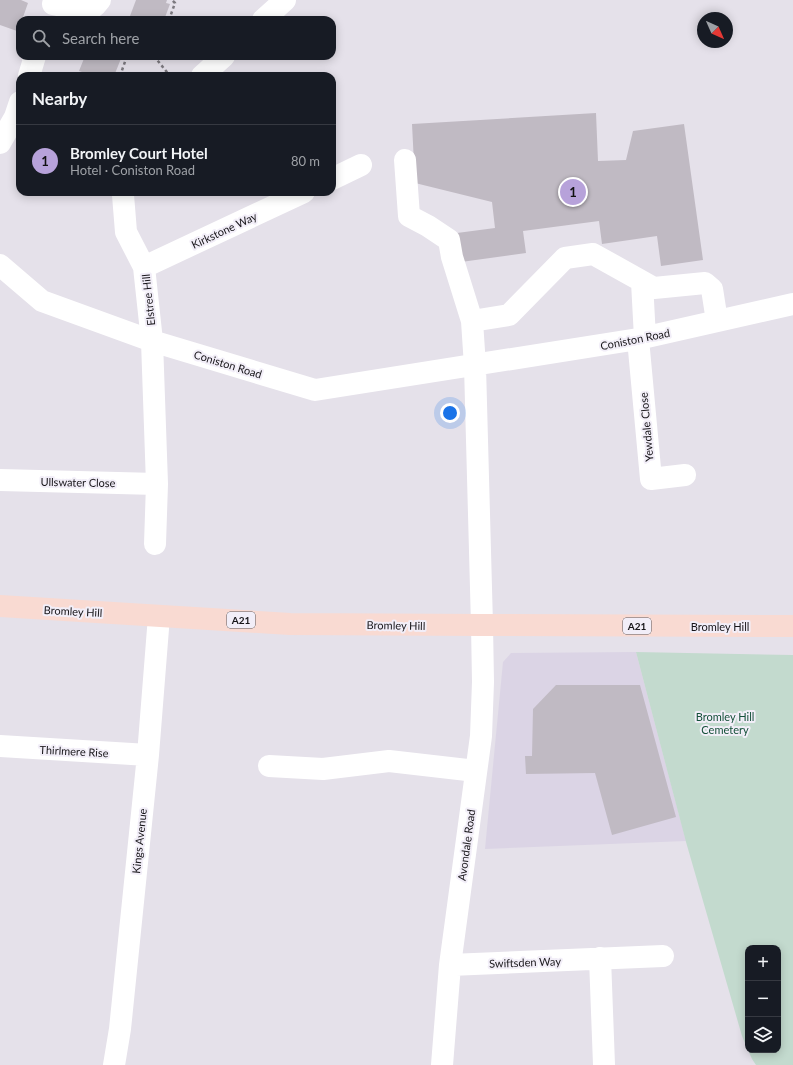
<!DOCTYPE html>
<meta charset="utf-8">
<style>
body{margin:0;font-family:Lato,sans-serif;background:#242831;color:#f1f3f6}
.controls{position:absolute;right:12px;bottom:12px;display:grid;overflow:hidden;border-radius:8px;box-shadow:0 2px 10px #0003}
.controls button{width:36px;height:36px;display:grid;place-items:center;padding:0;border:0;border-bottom:1px solid #363941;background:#171b24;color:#f1f3f6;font:20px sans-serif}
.compass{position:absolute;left:697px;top:12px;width:36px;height:36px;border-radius:50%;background:#171b24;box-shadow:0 2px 10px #0003;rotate:135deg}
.you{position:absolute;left:450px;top:413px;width:14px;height:14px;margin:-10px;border:3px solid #fff;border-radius:50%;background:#1a73e8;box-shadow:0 0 0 6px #1a73e833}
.badge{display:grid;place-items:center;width:26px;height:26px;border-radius:50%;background:#b7a2da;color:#111;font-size:13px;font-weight:700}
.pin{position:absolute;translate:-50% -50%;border:2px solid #fff;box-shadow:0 1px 4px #0006}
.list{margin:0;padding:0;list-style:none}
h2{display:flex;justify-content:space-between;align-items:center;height:52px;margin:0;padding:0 16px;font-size:17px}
h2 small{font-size:13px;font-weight:400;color:#9ea1a6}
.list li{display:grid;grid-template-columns:26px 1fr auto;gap:12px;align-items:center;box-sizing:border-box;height:72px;padding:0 16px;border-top:1px solid #363941}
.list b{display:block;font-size:15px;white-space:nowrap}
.list p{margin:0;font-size:13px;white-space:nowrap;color:#9ea1a6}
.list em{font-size:13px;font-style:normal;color:#9ea1a6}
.icon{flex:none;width:22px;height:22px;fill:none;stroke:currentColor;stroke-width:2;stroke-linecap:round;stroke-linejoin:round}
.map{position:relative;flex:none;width:793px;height:1065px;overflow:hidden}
.search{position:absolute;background:#171b24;box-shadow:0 2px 10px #0003;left:16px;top:16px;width:320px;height:44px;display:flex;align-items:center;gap:10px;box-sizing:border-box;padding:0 14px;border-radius:12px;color:#9ea1a6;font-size:15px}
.panel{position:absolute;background:#171b24;box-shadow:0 2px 10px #0003;left:16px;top:72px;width:320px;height:124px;border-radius:12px}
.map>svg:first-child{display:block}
.built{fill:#dbd4e5}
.green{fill:#c3dace}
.building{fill:#c0bac3}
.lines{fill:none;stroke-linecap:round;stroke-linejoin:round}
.path{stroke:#7d7a80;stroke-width:2.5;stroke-dasharray:3 3;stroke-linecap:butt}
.minor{stroke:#fff;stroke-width:22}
.major{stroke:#f9dad2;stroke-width:22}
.labels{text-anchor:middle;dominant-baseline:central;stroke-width:4;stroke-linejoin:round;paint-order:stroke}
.shield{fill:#f2eef8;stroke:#59565c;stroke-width:1}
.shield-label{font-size:10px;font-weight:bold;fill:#171519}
.street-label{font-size:11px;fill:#171519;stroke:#f2eef8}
.park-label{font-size:11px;fill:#145039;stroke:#f2eef8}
</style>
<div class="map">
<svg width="793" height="1065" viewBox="0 0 793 1065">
<rect width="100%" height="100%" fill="#e5e1ea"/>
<path class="built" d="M636,652L686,841L485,849L503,662L511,653Z"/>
<path class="green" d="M636,652L793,655V1065H756L752,1059L748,1050H778V948H748V1050L742,1036L686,842Z"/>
<path class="building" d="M0,0H21L28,3L22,20H20V24L17,31L0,25Z
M136,0H167L166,3L170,4L164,20H141L130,16Z
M85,56H122L114,76H94L79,71Z
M596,113L598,161L626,160L633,131L684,124L703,260L661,266L657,236L602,244L599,221L523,231L526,253L461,262L457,233L495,228L492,202L415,183L412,124Z
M556,685H640L676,817L612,835L595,773L526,774L525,756H532L533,709Z"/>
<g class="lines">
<path class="path" d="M169,20L175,3L172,0
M154,56L170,76
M120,76L127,56"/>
<path class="minor" d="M53,4L76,9L95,6L100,0
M263,20L285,0
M29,76L35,56
M202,76L224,56
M0,143L15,117L20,102
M405,160L409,216L428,226L449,240L452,257L472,321
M332,179L361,165
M124,192L123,195L126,232L144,267L152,341L157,484L155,544
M0,265L42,301L152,341L315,390L638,339L793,304
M144,267L304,192
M642,282L645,338
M638,339L651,479L685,475
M0,480L157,484
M0,746L148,755
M269,766L323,769L389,761L476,771
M600,958L604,1065
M450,965L663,956
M114,1065L120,1029L148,755L159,616
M442,1065L450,965L481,736L483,682L482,625L475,366L472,321L509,315L565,258L593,254L654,288L705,283L712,289L717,321"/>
<path class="major" d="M0,606L290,624L482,625L793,626"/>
</g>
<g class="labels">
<g class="shield">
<rect x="227" y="612" width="28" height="16" rx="3"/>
<rect x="623" y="618" width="28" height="16" rx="3"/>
</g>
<g class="shield-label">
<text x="241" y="620">A21</text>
<text x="637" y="626">A21</text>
</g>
<g class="street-label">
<text transform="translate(224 230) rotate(-25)">Kirkstone Way</text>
<text transform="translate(148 300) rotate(-96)">Elstree Hill</text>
<text transform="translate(635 339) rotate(-11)">Coniston Road</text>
<text transform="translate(228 364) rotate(17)">Coniston Road</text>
<text transform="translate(646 427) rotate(-95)">Yewdale Close</text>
<text transform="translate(78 482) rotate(1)">Ullswater Close</text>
<text transform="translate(73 611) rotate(3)">Bromley Hill</text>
<text transform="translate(396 625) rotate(1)">Bromley Hill</text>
<text x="720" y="626">Bromley Hill</text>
<text transform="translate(74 751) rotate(3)">Thirlmere Rise</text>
<text transform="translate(139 841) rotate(-84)">Kings Avenue</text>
<text transform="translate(466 845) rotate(-82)">Avondale Road</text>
<text transform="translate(525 962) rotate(-2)">Swiftsden Way</text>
</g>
<g class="park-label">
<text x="725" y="716">Bromley Hill<tspan x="725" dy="13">Cemetery</tspan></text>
</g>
</g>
</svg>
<div class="controls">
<button>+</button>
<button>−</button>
<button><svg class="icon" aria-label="layers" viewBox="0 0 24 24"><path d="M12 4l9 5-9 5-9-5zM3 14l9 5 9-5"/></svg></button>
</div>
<svg class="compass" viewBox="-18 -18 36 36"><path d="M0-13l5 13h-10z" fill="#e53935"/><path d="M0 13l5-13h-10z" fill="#9ea1a6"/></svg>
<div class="you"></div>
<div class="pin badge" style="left:573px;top:192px">1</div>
<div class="search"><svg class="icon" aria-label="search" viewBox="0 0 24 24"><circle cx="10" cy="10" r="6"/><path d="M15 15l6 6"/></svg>Search here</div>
<section class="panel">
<h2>Nearby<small></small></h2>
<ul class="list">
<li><span class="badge">1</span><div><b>Bromley Court Hotel</b><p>Hotel · Coniston Road</p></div><em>80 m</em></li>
</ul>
</section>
</div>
